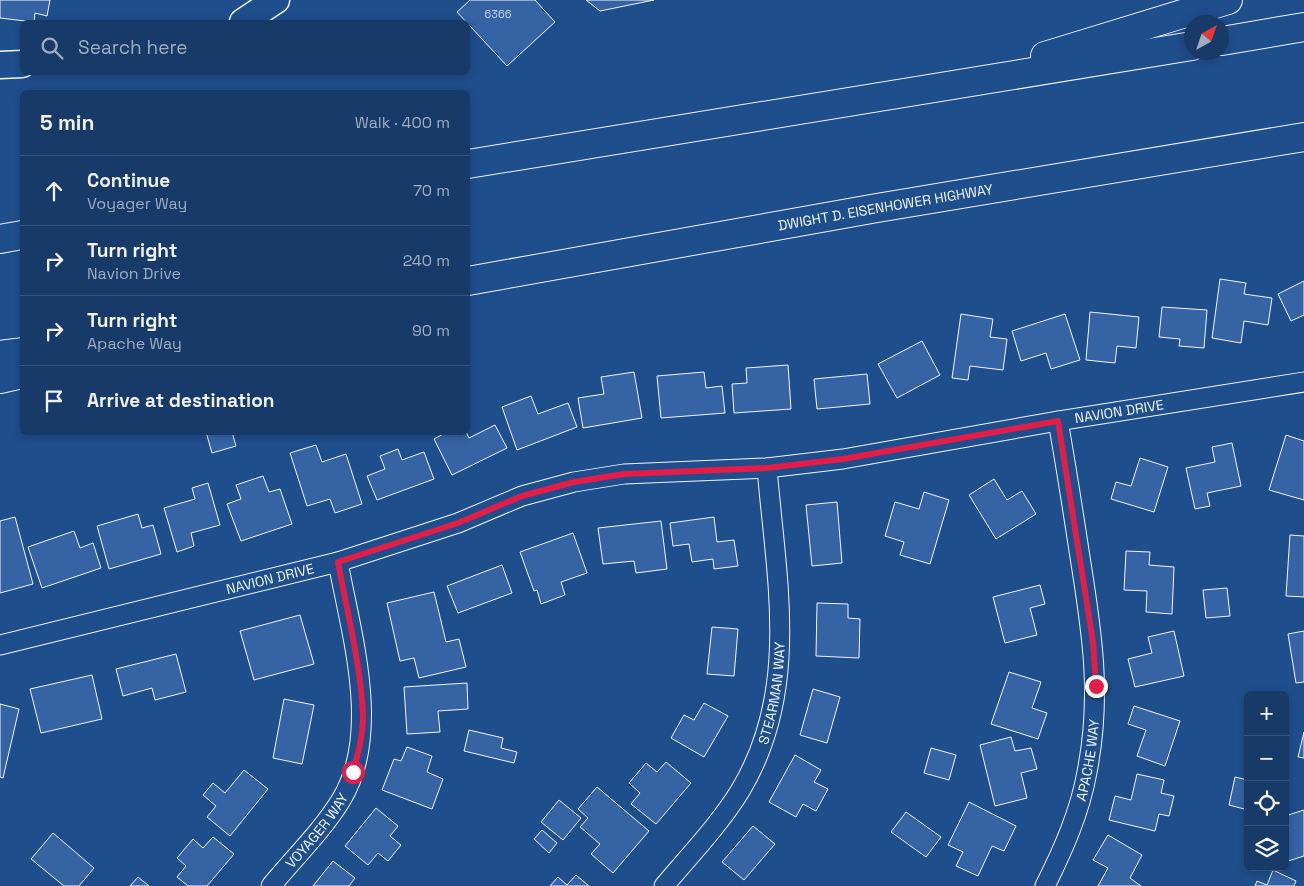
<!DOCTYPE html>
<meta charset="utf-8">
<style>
body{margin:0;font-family:"Space Grotesk",sans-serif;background:#244571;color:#f1f3f6}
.controls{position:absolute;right:15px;bottom:15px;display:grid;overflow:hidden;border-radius:8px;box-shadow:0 2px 8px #0003}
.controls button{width:45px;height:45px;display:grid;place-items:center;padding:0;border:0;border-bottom:1px solid #36547d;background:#173a69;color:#f1f3f6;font:25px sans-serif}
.compass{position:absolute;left:1184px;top:15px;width:45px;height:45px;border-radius:50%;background:#173a69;box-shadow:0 2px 8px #0003;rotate:40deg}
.stop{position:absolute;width:15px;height:15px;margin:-11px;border:4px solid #e11d48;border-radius:50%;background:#fff}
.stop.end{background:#e11d48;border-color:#fff;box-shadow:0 1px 5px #0008}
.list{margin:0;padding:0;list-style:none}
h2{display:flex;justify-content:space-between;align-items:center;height:65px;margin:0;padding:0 20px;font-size:21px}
h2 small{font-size:16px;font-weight:400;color:#9eadc0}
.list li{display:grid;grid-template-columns:32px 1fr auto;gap:15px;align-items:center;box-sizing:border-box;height:70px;padding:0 20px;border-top:1px solid #36547d}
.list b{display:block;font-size:19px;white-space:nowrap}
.list p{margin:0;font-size:16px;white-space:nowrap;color:#9eadc0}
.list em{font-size:16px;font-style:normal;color:#9eadc0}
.icon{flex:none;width:28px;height:28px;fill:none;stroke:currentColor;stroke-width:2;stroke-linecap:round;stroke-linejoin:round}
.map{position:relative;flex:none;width:1304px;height:886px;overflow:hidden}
.search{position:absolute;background:#173a69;box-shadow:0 2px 8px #0003;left:20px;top:20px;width:450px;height:55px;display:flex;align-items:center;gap:12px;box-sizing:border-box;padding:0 18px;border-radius:8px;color:#9eadc0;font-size:19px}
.panel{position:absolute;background:#173a69;box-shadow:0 2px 8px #0003;left:20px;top:90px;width:450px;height:345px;border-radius:8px}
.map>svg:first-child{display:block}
.building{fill:#3563a3;stroke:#f2f6ff}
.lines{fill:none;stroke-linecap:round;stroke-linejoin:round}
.street-casing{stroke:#f2f6ff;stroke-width:21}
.secondary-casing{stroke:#f2f6ff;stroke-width:29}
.highway-casing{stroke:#f2f6ff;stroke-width:30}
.street{stroke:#1f4e8c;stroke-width:19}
.secondary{stroke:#1f4e8c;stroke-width:26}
.highway{stroke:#1f4e8c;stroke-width:28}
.route{stroke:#e11d48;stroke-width:6}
.labels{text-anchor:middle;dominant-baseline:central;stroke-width:4;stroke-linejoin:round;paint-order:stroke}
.number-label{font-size:11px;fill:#c3d1e8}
.street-label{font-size:14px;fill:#f2f6ff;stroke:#1f4e8c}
</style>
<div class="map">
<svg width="1304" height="886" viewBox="0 0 1304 886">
<rect width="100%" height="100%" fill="#1f4e8c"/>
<path class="building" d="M0,0H50L47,16L35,13L34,22L0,18Z
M470,0H535L555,22L507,66L457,12Z
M586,0H654L600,11Z
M1220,279L1246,283L1244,294L1272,298L1268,325L1244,321L1241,343L1212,338Z
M1304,281V315L1291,321L1278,294Z
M1162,307L1207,310L1204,348L1179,346L1180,339L1159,337Z
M1090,312L1139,317L1136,348L1117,346L1115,363L1086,360Z
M961,314L993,319L990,337L1007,339L1003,370L970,366L968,380L952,378Z
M1065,314L1080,360L1051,369L1046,353L1021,361L1012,331Z
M922,341L940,375L897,398L878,364Z
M788,365L791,409L734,413L732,384L747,383L746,368Z
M634,372L642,418L583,428L578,398L604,394L601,377Z
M704,372L706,388L722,386L725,413L661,418L657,376Z
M867,374L870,404L817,409L814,379Z
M531,396L538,414L568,403L577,427L517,450L502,407Z
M495,425L507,448L452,475L434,439L447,432H466L469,438Z
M206,432H232L236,446L212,453Z
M1286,435L1304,441V500L1269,490Z
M1232,443L1241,486L1207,493L1210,506L1195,509L1186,468L1215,462L1212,447Z
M316,445L322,462L346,454L362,504L335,513L330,499L307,506L290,453Z
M398,449L402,460L424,452L434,479L377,500L367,476L385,469L380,456Z
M1140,458L1168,467L1154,512L1111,499L1116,482L1131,486Z
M263,476L269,492L280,489L292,524L241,541L227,504L241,499L236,485Z
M994,479L1007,500L1022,491L1036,514L996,539L969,495Z
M208,483L220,525L191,533L194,546L177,552L164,508L195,499L192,488Z
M924,492L949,500L930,564L900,555L904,542L885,536L895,502L919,509Z
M837,502L842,563L812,566L806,505Z
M138,514L142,528L153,525L161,554L109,569L97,526Z
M15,517L33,584L0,593V521Z
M714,517L717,542L734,540L738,566L714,569L713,559L692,562L689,544L673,546L670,523Z
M661,521L667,569L636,573L634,561L603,564L598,528Z
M74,531L80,548L93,543L101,568L42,588L28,547Z
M573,533L587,573L561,582L565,595L541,604L537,590L534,591L520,552Z
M1290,535L1304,536V597L1286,596Z
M1126,551L1150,552L1149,565L1174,567L1172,614L1146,612L1147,591L1124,590Z
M502,565L512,593L458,613L447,586Z
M1040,585L1045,604L1030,608L1037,635L1005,643L993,597Z
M1227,588L1230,616L1206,618L1203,590Z
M434,592L446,642L459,639L466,667L419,678L414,658L400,661L387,603Z
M817,603L848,604V618L860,619L859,658L816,656Z
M300,615L314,664L254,680L240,631Z
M712,627L738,629L734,676L707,674Z
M1174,631L1184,676L1135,687L1128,659L1152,653L1148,637Z
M1304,631V682L1296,683L1288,634Z
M176,654L186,692L155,700L152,688L123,696L116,669Z
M1009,672L1041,682L1032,708L1047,713L1038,739L991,724Z
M92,675L102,719L41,733L30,689Z
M467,683L468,709L438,711L440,732L407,734L404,687Z
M813,689L840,697L827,743L800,735Z
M284,699L314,705L302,764L273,758Z
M704,703L728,716L704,757L671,738L684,715L694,720Z
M0,704L19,709L3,778L0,777Z
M1134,706L1180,721L1165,766L1137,756L1146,730L1128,724Z
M469,730L503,738L501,748L517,752L514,763L464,751Z
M1304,732V758L1298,757Z
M1011,737L1015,751L1031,748L1037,769L1021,773L1027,798L995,806L980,745Z
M407,747L432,756L427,772L443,779L432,809L382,790L394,759L401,761Z
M931,748L956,755L949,780L924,773Z
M795,755L821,770L814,782L828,789L816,811L803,804L796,817L769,802Z
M666,762L691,783L656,824L631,804L640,793L629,783L646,763L657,772Z
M244,770L268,789L230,836L207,817L216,806L203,795L213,783L225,793Z
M1137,774L1164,780L1161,793L1174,796L1169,816L1159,814L1155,831L1109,820L1115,796L1131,800Z
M1235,777L1248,780V810L1229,805Z
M597,787L649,831L613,873L591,854L600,844L580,827L588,818L578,809Z
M559,800L581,818L563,840L541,822Z
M969,802L1016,826L1004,851L992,846L978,876L956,866L963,852L948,845Z
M376,808L398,826L390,836L401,845L388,861L378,853L368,865L345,846Z
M1304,810V856L1285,862V816Z
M906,812L941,837L926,857L891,832Z
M753,826L775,844L744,880L722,862Z
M542,830L557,843L549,853L534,839Z
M53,833L94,868L79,886H64L31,859Z
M1108,835L1142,855L1130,878L1141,886H1098L1108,868L1093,860Z
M213,837L234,854L207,886H188L177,877L186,866L177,858L193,839L203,848Z
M333,861L355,878L349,886H313Z
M1273,870L1296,881L1294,886H1255L1257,881L1267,885Z
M576,875L589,886H550L558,877L567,885Z
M138,877L149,886H130Z"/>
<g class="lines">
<defs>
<g id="street">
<path id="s1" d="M0,645L338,562L458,523L522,496L574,482L624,474L767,468L843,459L1058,421L1304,382"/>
<path id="s2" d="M271,886C294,858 322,831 341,800C382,733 351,634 338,562"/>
<path id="s3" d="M664,886C690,855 719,825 740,791C801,690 776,578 767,468"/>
<path id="s4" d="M1045,886C1063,850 1080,812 1087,772C1102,696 1092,632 1080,557C1073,511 1066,466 1058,421"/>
</g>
<path id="secondary" d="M243,22L276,0
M0,65L22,64"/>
<g id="highway">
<path d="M1222,41L1304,27"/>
<path d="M1045,56L1228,0"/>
<path d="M468,164L1192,46"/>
<path d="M0,239L22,235"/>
<path id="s5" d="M468,281L877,208L1304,137"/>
<path d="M0,355L22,352"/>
<path d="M0,379L22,374"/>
</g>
</defs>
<use href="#street" class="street-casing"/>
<use href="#secondary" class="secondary-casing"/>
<use href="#highway" class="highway-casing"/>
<use href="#street" class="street"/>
<use href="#secondary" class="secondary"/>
<use href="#highway" class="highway"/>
</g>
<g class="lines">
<path class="route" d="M353,772C358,754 363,736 363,716C361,665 347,612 338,562L458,523L522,496L574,482L624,474L767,468L843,459L1058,421L1093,642L1096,686"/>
</g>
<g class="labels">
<g class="number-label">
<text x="498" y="14">6366</text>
</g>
<g class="street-label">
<text stroke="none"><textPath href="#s5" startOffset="424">DWIGHT D. EISENHOWER HIGHWAY</textPath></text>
<text stroke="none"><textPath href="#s1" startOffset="1148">NAVION DRIVE</textPath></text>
<text stroke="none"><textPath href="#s1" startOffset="278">NAVION DRIVE</textPath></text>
<text stroke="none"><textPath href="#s3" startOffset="226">STEARMAN WAY</textPath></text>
<text stroke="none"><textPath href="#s4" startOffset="134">APACHE WAY</textPath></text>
<text stroke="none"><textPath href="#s2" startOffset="72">VOYAGER WAY</textPath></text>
</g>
</g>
</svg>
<div class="controls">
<button>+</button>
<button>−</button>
<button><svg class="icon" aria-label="locate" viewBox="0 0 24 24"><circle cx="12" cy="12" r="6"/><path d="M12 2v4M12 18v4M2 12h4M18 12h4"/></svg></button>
<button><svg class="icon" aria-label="layers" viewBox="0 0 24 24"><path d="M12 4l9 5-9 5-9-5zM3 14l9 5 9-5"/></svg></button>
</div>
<svg class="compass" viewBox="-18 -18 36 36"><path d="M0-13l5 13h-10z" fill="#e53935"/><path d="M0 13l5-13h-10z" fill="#9eadc0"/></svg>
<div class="stop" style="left:353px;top:772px"></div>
<div class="stop end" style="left:1096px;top:686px"></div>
<div class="search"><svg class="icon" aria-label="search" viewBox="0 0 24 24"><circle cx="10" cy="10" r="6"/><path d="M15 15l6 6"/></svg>Search here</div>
<section class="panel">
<h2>5 min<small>Walk · 400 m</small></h2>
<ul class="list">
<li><svg class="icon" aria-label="ahead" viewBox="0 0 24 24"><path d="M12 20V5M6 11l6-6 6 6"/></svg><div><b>Continue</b><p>Voyager Way</p></div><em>70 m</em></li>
<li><svg class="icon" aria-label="right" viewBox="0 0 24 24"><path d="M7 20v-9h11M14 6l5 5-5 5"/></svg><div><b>Turn right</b><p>Navion Drive</p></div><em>240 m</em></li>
<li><svg class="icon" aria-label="right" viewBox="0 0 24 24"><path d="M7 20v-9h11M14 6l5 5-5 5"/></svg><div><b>Turn right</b><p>Apache Way</p></div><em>90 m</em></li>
<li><svg class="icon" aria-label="arrive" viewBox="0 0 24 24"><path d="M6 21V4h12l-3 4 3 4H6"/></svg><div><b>Arrive at destination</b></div></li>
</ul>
</section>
</div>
